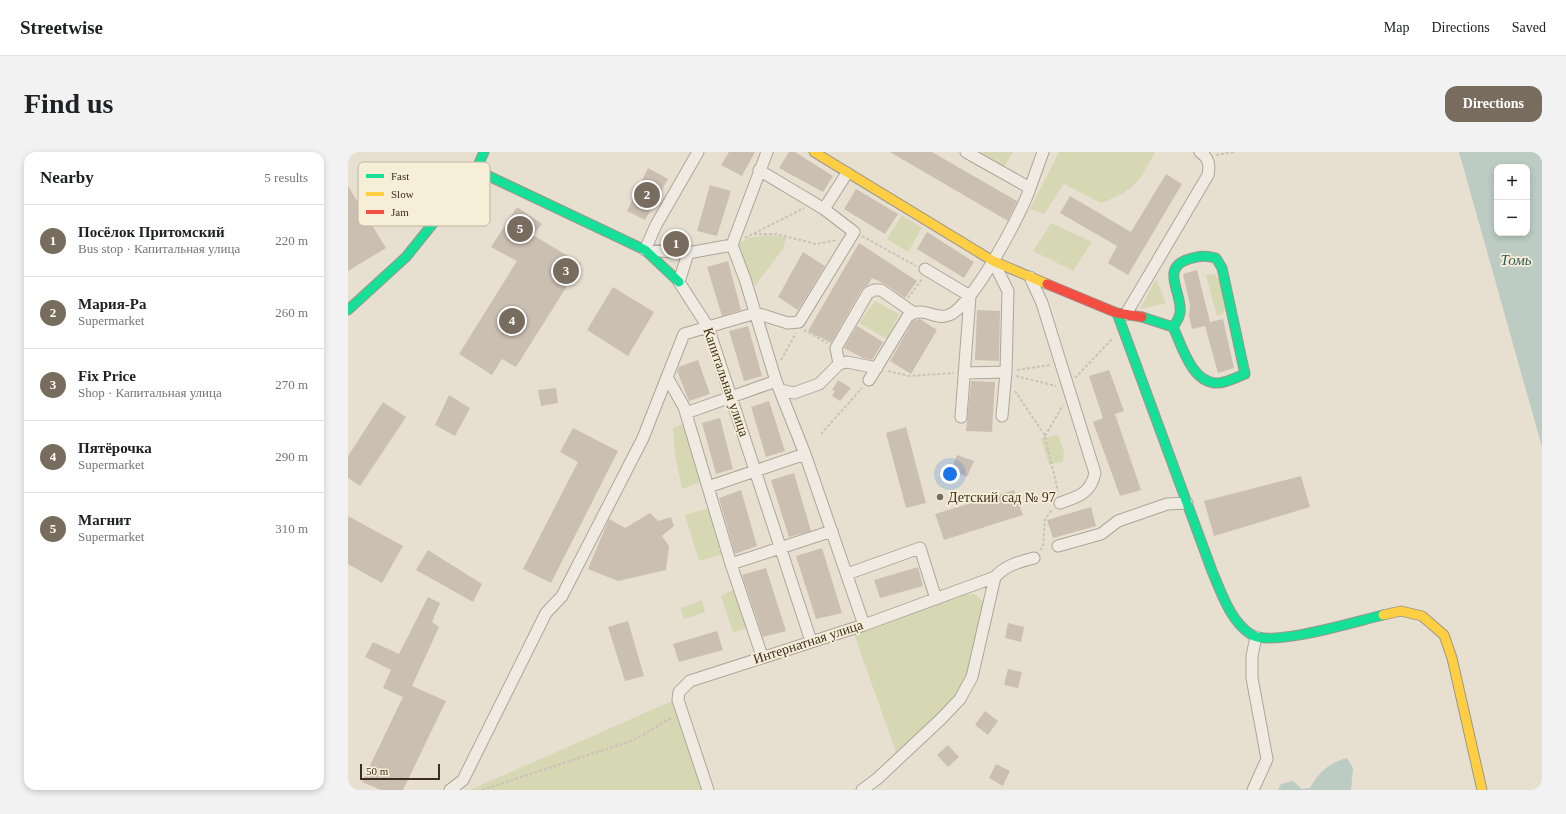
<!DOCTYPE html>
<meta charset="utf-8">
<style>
body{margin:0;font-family:"Times New Roman",serif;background:#f2f2f2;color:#202124}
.controls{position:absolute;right:12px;top:12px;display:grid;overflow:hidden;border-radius:8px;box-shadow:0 2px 6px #0003}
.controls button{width:36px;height:36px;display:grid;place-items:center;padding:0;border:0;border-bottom:1px solid #e0e0e0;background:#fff;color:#202124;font:20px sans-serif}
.scale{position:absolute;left:12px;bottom:10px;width:80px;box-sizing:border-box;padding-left:4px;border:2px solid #3d2e20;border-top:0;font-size:11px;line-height:14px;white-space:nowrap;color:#3d2e20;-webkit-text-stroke:3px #f7eed8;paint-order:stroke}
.you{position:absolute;left:602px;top:322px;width:14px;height:14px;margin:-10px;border:3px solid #fff;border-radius:50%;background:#1a73e8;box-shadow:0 0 0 6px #1a73e833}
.badge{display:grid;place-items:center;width:26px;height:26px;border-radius:50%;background:#786c5e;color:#fff;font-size:13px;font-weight:700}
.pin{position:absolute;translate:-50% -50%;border:2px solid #fff;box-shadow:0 1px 4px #0006}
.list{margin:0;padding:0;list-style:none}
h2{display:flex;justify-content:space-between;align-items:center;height:52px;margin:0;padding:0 16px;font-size:17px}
h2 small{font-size:13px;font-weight:400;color:#757577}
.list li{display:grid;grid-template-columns:26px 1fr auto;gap:12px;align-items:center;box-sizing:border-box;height:72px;padding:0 16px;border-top:1px solid #e0e0e0}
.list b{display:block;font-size:15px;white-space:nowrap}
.list p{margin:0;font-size:13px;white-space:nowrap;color:#757577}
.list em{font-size:13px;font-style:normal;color:#757577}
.map{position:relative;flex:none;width:1194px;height:638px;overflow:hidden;border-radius:12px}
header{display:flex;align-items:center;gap:24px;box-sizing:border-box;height:56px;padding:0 20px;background:#fff;border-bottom:1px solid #e0e0e0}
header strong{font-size:19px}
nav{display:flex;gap:22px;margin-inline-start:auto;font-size:14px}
.intro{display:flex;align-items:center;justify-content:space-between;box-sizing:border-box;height:96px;padding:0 24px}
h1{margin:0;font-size:28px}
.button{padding:10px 18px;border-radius:12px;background:#786c5e;color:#fff;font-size:14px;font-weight:700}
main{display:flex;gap:24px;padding:0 24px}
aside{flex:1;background:#fff;border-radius:12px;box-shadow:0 2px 6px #0003}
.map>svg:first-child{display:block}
.green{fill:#d6d7b3}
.water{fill:#bcccc2;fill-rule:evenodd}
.building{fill:#cbbfb2}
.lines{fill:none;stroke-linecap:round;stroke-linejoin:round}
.street-casing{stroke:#ada599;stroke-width:13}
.fast-casing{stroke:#9c958a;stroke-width:11}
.slow-casing{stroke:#9c958a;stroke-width:11}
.jam-casing{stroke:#9c958a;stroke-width:11}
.path{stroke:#c8c2b9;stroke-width:2;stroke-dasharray:3 2;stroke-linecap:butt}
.street{stroke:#efebe3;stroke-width:11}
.fast{stroke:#16e098;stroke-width:9}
.slow{stroke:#ffcf43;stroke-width:9}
.jam{stroke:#f24e42;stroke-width:9}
.poi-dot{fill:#786c5e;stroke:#f7eed8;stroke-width:1.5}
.labels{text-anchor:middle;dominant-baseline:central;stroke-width:3.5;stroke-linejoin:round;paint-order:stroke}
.street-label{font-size:14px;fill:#3d2e20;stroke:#f7eed8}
.poi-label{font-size:14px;fill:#3d2e20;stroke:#f7eed8;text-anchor:start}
.water-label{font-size:15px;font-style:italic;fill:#2f5d5a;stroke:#f7eed8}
.key{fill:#f7eed8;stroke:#bfb4a1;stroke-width:1}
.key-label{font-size:11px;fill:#3d2e20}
</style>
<header>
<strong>Streetwise</strong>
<nav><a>Map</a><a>Directions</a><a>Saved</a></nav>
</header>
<div class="intro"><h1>Find us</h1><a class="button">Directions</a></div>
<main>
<aside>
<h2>Nearby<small>5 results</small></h2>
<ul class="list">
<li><span class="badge">1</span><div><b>Посёлок Притомский</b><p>Bus stop · Капитальная улица</p></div><em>220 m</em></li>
<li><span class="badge">2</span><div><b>Мария-Ра</b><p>Supermarket</p></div><em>260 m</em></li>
<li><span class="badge">3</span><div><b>Fix Price</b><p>Shop · Капитальная улица</p></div><em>270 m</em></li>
<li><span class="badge">4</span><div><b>Пятёрочка</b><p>Supermarket</p></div><em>290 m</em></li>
<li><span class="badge">5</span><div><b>Магнит</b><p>Supermarket</p></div><em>310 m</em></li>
</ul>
</aside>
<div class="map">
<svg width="1194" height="638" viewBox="0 0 1194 638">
<rect width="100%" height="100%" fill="#e7e0d1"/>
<path class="green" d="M628,0H665L656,15Z
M711,0H807C791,31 787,38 753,51L716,32L696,62L682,57Z
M554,63L574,76L560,100L539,87Z
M703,71L744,90L725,119L685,99Z
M419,83L438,85L435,97L407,134L388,93L401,86Z
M866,122L873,129L877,158L875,162L869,164L858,123Z
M808,127L818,151L792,157Z
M527,149L551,162L539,187L511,171Z
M337,271L353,330L334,337L327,302L325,276Z
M710,283L716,300L715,309L701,313L693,286Z
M360,356L373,403L351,409L337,363Z
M387,437L401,475L385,481L373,444Z
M619,442H627L635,450L620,528L615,540L549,603L505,479Z
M354,448L357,460L336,467L332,456Z
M324,549L356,638H122Z"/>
<path class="water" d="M1111,0H1194V295ZM1149,15H1179V81H1149Z
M999,606L1005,616L1003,638H930L933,632L945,629L954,637L962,636C971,620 981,611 999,606Z"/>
<path class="building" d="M381,0H407L394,24L373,13Z
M441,0H447L485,24L475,40L431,16Z
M542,0H584L669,49L660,69Z
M300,16L320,27L297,68L279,59Z
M818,22L834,32L780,123L760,111L769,94L712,61L722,44L783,80Z
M362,33L383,39L369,84L349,79Z
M0,34L38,96L0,119Z
M508,37L550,62L537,82L496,57Z
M169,55L194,72L185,83L233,112L168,215L154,207L144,223L111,202L169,109L143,95Z
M579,80L626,110L616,126L569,97Z
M511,91L569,129L557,146L537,132L524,126L520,133L514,137L483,191L460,179Z
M455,100L477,114L450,158L430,145Z
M380,109L393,158L374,164L359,115Z
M849,118L862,170L875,167L886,216L870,221L857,174L844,177L841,164L842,153L835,122Z
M265,135L306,160L280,204L239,178Z
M629,158L652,159L651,209L627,208Z
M572,167L589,178L563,222L542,209L565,169Z
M400,174L414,224L396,229L381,179Z
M509,174L535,190L524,208L515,206L496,196Z
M350,208L362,242L341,249L329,219L331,215Z
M761,218L776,259L767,262L793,338L772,344L745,270L755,266L741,224Z
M490,228L503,236L492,249L484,244L487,239L484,238Z
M623,229L647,230L644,280L618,279Z
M208,236L210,251L193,254L190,238Z
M101,243L122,256L107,284L87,273Z
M421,249L437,299L418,305L403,255Z
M35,250L58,265L12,334L0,326V304Z
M372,266L385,317L368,322L354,271Z
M558,275L578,351L558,356L538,281Z
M225,276L270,299L203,431L175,417L230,310L212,300Z
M609,303L626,309L619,325L603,318Z
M446,321L463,379L441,385L423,328Z
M953,324L962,355L866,384L856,349Z
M393,338L409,394L387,402L371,346Z
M666,338L675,363L596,388L587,362Z
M743,355L748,374L705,386L699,368Z
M302,361L310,369L323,365L326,374L314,384L321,394L318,418L270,429L240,417L261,367L277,376Z
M0,364L55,394L34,431L0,412Z
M474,396L494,461L468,467L448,404Z
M80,398L134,432L125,450L68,418Z
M570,415L575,434L532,446L526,428Z
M418,416L438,479L415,485L394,423Z
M80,445L92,451L84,470L91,475L64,534L98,549L55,638H33L14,630L55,545L35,536L43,518L17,505L25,490L51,502Z
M280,469L296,524L277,529L260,475Z
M660,471L676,475L673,490L657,486Z
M369,479L375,498L331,510L325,492Z
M660,517L674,520L670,536L656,533Z
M637,559L650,569L640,583L627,573Z
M600,593L611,605L600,615L589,603Z
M648,612L662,619L655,634L641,626Z"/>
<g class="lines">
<defs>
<path id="street" d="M350,0L308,73L297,98L340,101L331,130L360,175L463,489
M419,0L384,93L397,127L428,229L457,302L516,473
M411,18L476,57L506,80L451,170L440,171L408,161L336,182L319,225L336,255L383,412L414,504
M682,36L695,0
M476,57L499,21
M340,101L384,93
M577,117L622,144L613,265
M682,125L694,151L747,321C743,341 730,345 712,351
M778,162L860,23C862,13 861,6 852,0
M491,212L488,196L520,141L526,138H533L566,161
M616,221L658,220L660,139L645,109
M521,228L560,164C577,153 586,169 601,163C624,155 674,61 682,36L618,0
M432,238L446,241L471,232L491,212L499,210L529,216
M338,261L428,229
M654,264L658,220
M360,335L457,302
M710,394L753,382L770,369L819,352L839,351
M383,412L484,379
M499,422L572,396L588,447
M102,638L115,628L198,461L214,444L295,286L319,225
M360,638L330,548L331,540L342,529L516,473L647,425C658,413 671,410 686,406
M514,638L529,627L593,567L612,547L624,525L647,425
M905,638L919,607L904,526V504L908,485"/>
<path id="fast" d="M128,18L297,98L331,130
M0,158L58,105L128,18L136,0
M769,161L864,419C873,440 883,471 904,483C925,495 1009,469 1035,463
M794,165L825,175C834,194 844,232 870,231C878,231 889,225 897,222L874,116L868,106C857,103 851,104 841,107C811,116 835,141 832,161C831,166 828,171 825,175"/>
<path id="slow" d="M466,0L645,109L699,132
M1035,463L1053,459L1074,464L1096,483L1104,506L1134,638"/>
<path id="jam" d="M699,132L769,161L794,165"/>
</defs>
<use href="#street" class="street-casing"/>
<use href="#fast" class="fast-casing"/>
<use href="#slow" class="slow-casing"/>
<use href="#jam" class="jam-casing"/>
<path class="path" d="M868,3L887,0
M406,82H428L468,92L489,88
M514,84L568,114
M397,86L456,56
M560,146L574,127
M456,178L479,191
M433,208L448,181
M669,218L702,213
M540,219L562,224L606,221
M668,224L708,234
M727,226L764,187
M667,239L696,282L709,334V340
M473,282L514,236
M697,284L715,253
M692,398L695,395L697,367L704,358
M134,638L286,588L325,565"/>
<use href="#street" class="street"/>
<use href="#fast" class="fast"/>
<use href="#slow" class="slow"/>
<use href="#jam" class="jam"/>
</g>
<circle class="poi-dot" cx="592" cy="345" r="4"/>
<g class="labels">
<g class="street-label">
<text transform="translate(378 230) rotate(71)">Капитальная улица</text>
<text transform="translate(460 490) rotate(-18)">Интернатная улица</text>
</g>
<g class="poi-label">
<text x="600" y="345">Детский сад № 97</text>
</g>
<g class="water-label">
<text x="1168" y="108">Томь</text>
</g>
</g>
<rect x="10" y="10" width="132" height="64" rx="6" class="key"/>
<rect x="18" y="22" width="18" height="4" fill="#16e098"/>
<rect x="18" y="40" width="18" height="4" fill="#ffcf43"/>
<rect x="18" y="58" width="18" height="4" fill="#f24e42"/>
<g class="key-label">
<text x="43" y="28">Fast</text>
<text x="43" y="46">Slow</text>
<text x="43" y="64">Jam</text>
</g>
</svg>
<div class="controls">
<button>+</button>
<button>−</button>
</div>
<div class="scale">50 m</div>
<div class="you"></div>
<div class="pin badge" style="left:328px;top:92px">1</div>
<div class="pin badge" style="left:299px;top:43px">2</div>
<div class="pin badge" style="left:218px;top:119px">3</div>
<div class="pin badge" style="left:164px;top:169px">4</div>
<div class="pin badge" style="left:172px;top:77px">5</div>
</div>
</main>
